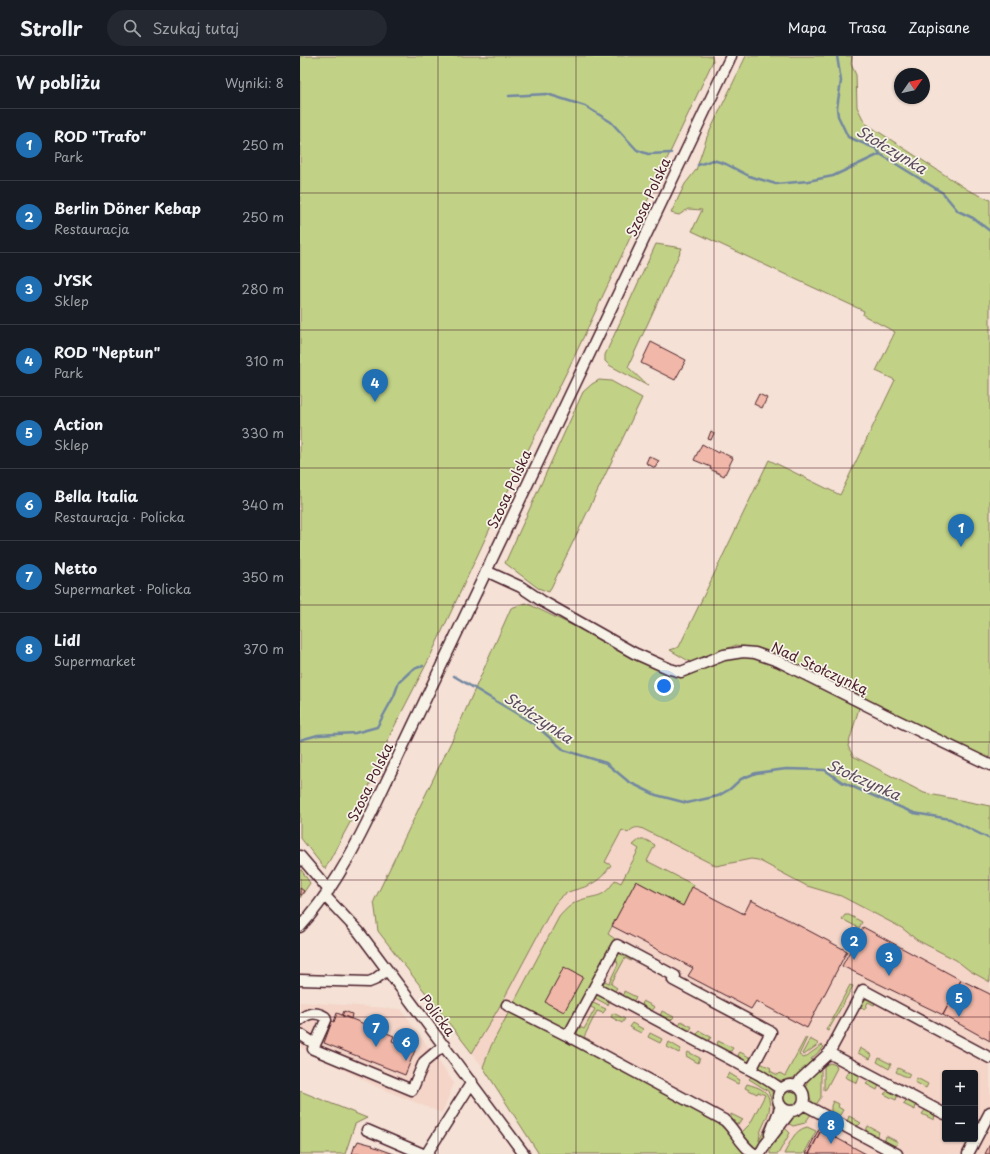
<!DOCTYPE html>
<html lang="pl">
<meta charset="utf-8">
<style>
body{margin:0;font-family:"Playpen Sans",sans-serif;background:#242831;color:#f1f3f6}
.controls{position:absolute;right:12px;bottom:12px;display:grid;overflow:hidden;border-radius:4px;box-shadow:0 1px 3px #0004}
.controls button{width:36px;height:36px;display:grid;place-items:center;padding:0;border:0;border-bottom:1px solid #363941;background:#171b24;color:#f1f3f6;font:20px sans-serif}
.compass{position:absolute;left:594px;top:12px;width:36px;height:36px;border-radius:50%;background:#171b24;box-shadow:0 1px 3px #0004;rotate:56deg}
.you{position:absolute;left:364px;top:630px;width:14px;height:14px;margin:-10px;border:3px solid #fff;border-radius:50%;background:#1a73e8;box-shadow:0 0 0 6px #1a73e833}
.badge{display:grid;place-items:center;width:26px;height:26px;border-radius:50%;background:#1f6fb2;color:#fff;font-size:13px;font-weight:700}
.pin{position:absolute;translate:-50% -33px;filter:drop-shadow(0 1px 2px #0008)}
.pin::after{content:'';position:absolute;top:21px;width:14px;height:12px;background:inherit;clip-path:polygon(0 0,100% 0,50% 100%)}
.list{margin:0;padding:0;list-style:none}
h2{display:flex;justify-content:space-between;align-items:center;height:52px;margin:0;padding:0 16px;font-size:17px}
h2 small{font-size:13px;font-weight:400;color:#9ea1a6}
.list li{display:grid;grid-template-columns:26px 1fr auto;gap:12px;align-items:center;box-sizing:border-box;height:72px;padding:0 16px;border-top:1px solid #363941}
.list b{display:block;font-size:15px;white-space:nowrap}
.list p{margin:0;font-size:13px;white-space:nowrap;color:#9ea1a6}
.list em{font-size:13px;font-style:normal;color:#9ea1a6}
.icon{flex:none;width:22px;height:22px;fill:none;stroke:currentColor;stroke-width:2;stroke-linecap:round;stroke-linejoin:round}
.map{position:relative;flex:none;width:690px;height:1098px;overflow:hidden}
header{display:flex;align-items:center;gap:24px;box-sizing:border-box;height:56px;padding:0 20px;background:#171b24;border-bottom:1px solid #363941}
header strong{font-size:19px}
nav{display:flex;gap:22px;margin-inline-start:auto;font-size:14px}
.search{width:280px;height:36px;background:#242831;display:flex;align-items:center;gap:10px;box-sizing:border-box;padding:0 14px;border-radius:22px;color:#9ea1a6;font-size:15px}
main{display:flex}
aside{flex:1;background:#171b24}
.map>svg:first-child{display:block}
.built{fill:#f4d5c8;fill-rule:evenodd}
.green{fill:#c1d286;stroke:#867858}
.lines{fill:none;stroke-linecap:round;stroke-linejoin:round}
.stream{stroke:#7387a1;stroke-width:2.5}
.building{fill:#f1b8a9;stroke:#4a1f2b}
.minor-casing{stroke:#4a1f2b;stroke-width:13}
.minor{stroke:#f7f3e8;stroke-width:10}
.grid{fill:none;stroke:#4a1f2b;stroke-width:1;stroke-opacity:0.55}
.labels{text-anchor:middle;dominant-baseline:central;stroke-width:3.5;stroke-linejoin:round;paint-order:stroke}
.street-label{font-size:14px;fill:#4a1f2b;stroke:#f7f3e8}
.water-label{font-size:15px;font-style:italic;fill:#5b4a5c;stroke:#f7f3e8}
</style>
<header>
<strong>Strollr</strong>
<div class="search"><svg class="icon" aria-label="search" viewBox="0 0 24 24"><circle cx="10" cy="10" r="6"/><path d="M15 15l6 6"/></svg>Szukaj tutaj</div>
<nav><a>Mapa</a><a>Trasa</a><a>Zapisane</a></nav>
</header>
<main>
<aside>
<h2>W pobliżu<small>Wyniki: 8</small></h2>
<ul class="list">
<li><span class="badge">1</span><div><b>ROD &quot;Trafo&quot;</b><p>Park</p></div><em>250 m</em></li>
<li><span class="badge">2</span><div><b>Berlin Döner Kebap</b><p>Restauracja</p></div><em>250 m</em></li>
<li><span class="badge">3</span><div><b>JYSK</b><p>Sklep</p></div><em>280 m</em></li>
<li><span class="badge">4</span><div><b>ROD &quot;Neptun&quot;</b><p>Park</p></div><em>310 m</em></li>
<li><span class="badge">5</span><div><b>Action</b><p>Sklep</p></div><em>330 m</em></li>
<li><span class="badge">6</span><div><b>Bella Italia</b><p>Restauracja · Policka</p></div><em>340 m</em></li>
<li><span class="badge">7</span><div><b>Netto</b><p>Supermarket · Policka</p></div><em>350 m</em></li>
<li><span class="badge">8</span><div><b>Lidl</b><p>Supermarket</p></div><em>370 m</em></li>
</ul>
</aside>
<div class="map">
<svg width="690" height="1098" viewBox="0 0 690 1098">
<rect width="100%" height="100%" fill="#f5e1d5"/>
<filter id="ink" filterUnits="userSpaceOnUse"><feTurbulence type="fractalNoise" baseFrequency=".025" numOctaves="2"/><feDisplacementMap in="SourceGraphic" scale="8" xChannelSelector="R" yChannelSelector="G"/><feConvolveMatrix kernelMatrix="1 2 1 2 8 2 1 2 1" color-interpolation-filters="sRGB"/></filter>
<g filter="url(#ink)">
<path class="built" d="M298,746L461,795L690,876V1098H239L183,1011L161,984ZM645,1017H675V1083H645Z
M1,946L101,953L154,1027L142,1057L77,1031L0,991V947Z"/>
<path class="green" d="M0,0H412L413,5L275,299L200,451L129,603L90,679L68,733L25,813L0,781Z
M446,0H552L551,8L556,19L557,51L565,67L668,134L690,144V704L511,617L462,595L436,589L392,607L370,594L379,591L469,404L540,439L595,324L576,315L595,276L563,259L564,255L392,175L402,154L388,153L379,159L371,157L385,128L396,114L407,81Z
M356,188L382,192L328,311L348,330L309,309L305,305V299Z
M299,324L311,325L342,342L249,536L238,532L205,507L283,336L292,328Z
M226,547L373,618L384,620L427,603L452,601L496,617L559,652L548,690L553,700L624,737L690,750V926L670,915L656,904L617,884L602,872L541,840L507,830L458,804L451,803L416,810L343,773C337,770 332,772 328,777L322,774L305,806L311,809C306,816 301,823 293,827C276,837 268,830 254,849L201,948L172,997L78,875L74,845L154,680L211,552Z
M339,784H346L355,789L347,805L394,829L383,850L336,825L308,878L315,883L263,983L419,1065L430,1077L440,1093L445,1098H239L183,1011L191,990L259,861C265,854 270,849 278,845C296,838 303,844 315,824L321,827L339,793L333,789Z
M0,812L10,827L0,842Z
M545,859H549L562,866L559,872L542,863Z
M318,897H323L331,901V905L325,902L311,928L317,932L314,936L301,930L303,924L309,927L318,908L317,905L313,904Z
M550,929L553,930L528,975L526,974Z
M324,935L336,941L333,946L323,941Z
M296,939C301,938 308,942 309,947L308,949L293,941Z
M566,943L571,944L575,948L574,949L568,946L565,953L558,950L562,946Z
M343,945L355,951L351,956L342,951Z
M291,946L306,953L303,957L297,955L284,981L290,984L288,986L277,980V975L278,970L284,973L295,953L289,950Z
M362,955L374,961L370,965L360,960Z
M313,957L325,963L322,967L311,961Z
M381,965L392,971L390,974L387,975L379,970Z
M332,967L343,973L341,977L329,971Z
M400,975L411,981L409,984L406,985L399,981L397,978Z
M350,977L362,983L360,987L348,981Z
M506,981L507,982L499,999L504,1002L522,989L524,991L511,1003L513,1006C493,1024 483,1034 458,1012L460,1007L471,1012L470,1015L478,1019L480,1017L485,1020Z
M510,983L519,988L504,999L502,998Z
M418,985L433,992L431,995L426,996L417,990Z
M369,986L381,993L379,997L367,991Z
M560,992L572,999L570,1003L558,997Z
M388,996L400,1002L398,1007L386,1000Z
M440,996L451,1002L449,1005L446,1006L440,1003L438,999Z
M579,1002L591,1008L589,1013L577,1006Z
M530,1007L536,1009L537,1012L526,1033L524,1034V1010Z
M519,1011L521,1014V1041L516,1049C509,1045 504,1031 508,1023C510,1019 515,1015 519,1011Z
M598,1012L610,1018L608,1022L596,1016Z
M551,1015H553L560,1019L557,1027L545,1021L548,1016Z
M429,1017L440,1024L438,1028L426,1022Z
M452,1020H454C469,1031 480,1038 473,1058V1049L468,1035L449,1023Z
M617,1022L628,1028L626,1032L615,1026Z
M570,1024L579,1029L577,1034L566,1028Z
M447,1028C453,1030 459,1031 464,1035C467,1037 468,1040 469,1043C473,1060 459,1069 459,1085L469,1064L472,1063C469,1069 461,1097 451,1091C447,1089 444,1082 441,1078L442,1076L450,1068L465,1039L458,1036L457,1038L445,1032Z
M482 1041a9 9 0 1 1 18 0a9 9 0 1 1-18 0Z
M589,1034L598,1038L596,1044L584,1038Z
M0,1035L67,1062L55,1068L45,1098H0Z
M607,1044L616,1048L615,1054L603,1048Z
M533,1045L539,1048L538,1051L543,1054L540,1059L537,1060L531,1056V1050Z
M626,1053L635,1058L634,1064L622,1058Z
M501,1055H505L511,1058L505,1067L493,1070L486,1066L493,1058Z
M431,1058L443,1064L438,1068L435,1067L431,1063Z
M549,1060L561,1067L559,1069L555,1070L547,1066Z
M483,1070L490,1077L478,1098H470V1092Z
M568,1070L579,1076L578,1079L574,1080L567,1077L566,1074Z
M507,1071L516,1075L504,1098H484C490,1087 494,1074 507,1071Z
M586,1080L598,1086L597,1089L593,1090L586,1087L585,1084Z"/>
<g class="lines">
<path class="stream" d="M537,0L541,25L537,52L538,60L548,81L577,93L580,98L643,137L658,155L673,162L690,175
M209,40L247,38L285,50L311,66L337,94L348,98L371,97
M398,109L413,104L426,108L449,120L476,128L508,125L533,120L580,98
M154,620L234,668L264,694L306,707L329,726L356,739L387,747L418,740L430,733L441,723L456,717L486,713L525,714L542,726L567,737L614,757L650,763L690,783
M0,684L18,679L55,677L77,671L94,640L99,626L113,613L123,610"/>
</g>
<path class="building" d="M351,286L386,304L375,324L341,307Z
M459,338L467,342L462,352L454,348Z
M411,375L414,377L411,384L408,383Z
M402,388L418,397L419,395L433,402L424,420L410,413L411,411L394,404Z
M349,400L359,405L355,412L346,407Z
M336,825L383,850L392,831L444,858L451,844L547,895L507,972L456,945L451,953L388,920L393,912L312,870Z
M0,832L4,835L1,839H0Z
M563,871L661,924L643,959L542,910Z
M264,911L283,921L264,956L245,946Z
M661,924L690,938V985L643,959Z
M44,955L52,958L51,963L42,960Z
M37,957L94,980L92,985L115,994L105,1019L24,987L32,965L34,966Z
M521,1069L531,1074L529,1078L521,1074L509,1098H506Z
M521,1074L529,1078L566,1098H509Z
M58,1085L69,1088L73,1089L72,1090L94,1098H52L55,1089H56Z
M690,1088V1098H685Z"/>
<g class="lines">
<defs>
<path id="minor" d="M186,515L221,531L242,545L334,597L370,613L381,616L424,599L443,596L455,597L478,605L586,659L690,709
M0,800L29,834
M25,840L59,876L224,1098
M0,871C29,839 50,801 69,762L431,0
M0,924L69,926L74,924L87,914
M295,931L460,1019L481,1033
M207,949L268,980
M0,964C7,957 16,955 25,961L26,964L13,993L112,1034L124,1006L144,989
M0,978L15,988
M529,997L645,1058
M451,1014L471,976L373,924L375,920L317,889L268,980L424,1064C436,1074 439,1088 454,1098
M478 1042a13 13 0 1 1 26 0a13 13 0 1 1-26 0Z
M497,1030L501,1023L529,997L563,934L690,1002
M503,1048L597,1098
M67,1074L123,1098
M470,1078L481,1050
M127,1098L129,1094L172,1026
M460,1098L465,1089L491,1055
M668,1098L690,1056"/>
</defs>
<use href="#minor" class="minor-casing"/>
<use href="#minor" class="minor"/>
</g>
</g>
<path class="grid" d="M138,0V1098M276,0V1098M414,0V1098M552,0V1098M0,137H690M0,274H690M0,412H690M0,549H690M0,686H690M0,824H690M0,961H690"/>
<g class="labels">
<g class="street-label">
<text transform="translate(348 141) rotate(-65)">Szosa Polska</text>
<text transform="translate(209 433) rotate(-65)">Szosa Polska</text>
<text transform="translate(520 612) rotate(25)">Nad Stołczynką</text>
<text transform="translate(70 726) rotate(-64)">Szosa Polska</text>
<text transform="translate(138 959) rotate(53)">Policka</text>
</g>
<g class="water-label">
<text transform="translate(592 93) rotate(31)">Stołczynka</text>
<text transform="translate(239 661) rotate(34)">Stołczynka</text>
<text transform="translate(564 723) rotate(24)">Stołczynka</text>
</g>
</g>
</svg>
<div class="controls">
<button>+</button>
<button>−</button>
</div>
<svg class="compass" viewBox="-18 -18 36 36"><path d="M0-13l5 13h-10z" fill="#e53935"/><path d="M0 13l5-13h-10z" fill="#9ea1a6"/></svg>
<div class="you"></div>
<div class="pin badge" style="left:661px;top:491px">1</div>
<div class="pin badge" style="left:554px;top:904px">2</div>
<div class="pin badge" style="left:589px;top:920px">3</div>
<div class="pin badge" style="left:75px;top:346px">4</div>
<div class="pin badge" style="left:659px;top:961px">5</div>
<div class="pin badge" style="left:106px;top:1005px">6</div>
<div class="pin badge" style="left:76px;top:991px">7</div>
<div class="pin badge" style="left:531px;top:1088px">8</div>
</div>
</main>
